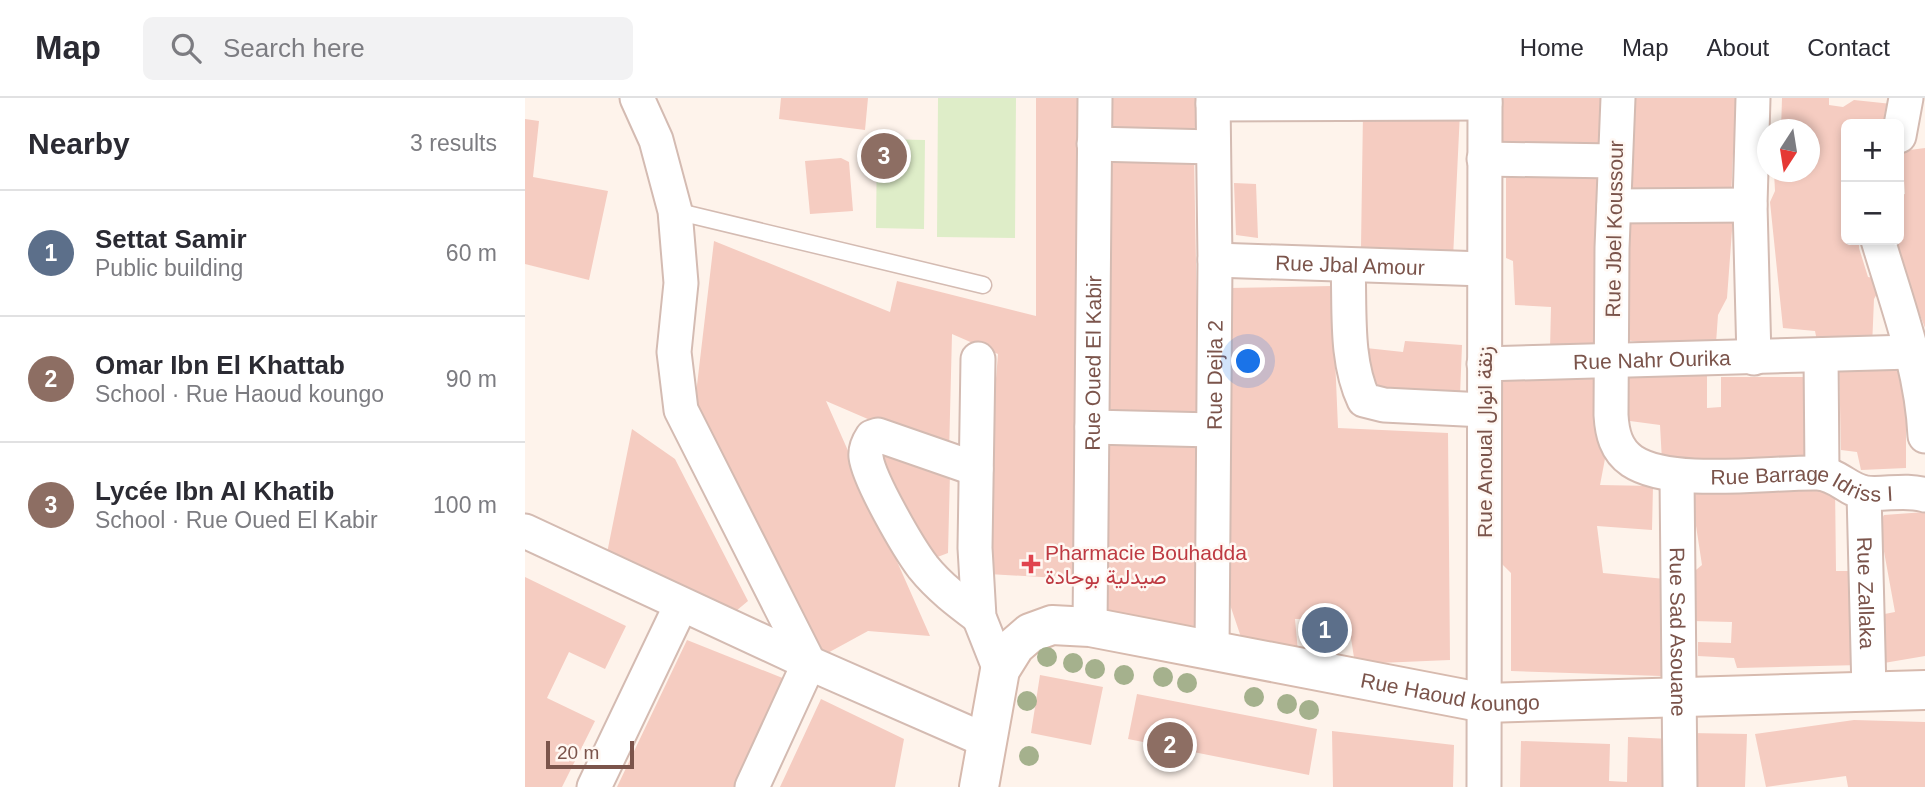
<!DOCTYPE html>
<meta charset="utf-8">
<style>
body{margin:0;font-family:Arial,Vazirmatn,sans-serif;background:#f2f2f3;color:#2b2b33}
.controls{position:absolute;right:21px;top:21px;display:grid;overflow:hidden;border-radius:10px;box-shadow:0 4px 10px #0003}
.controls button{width:63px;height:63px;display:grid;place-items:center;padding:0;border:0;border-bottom:2px solid #e1e1e2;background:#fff;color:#2b2b33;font:35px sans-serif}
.compass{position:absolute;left:1232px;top:21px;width:63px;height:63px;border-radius:50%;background:#fff;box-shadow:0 4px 10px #0003;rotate:192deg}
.scale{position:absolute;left:21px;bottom:18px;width:88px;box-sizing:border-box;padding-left:7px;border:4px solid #7b544b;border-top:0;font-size:19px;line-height:24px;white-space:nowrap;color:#7b544b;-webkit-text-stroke:5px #fff8f3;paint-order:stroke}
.you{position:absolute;left:724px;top:264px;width:24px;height:24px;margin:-18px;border:5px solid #fff;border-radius:50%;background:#1a73e8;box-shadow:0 0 0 10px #1a73e833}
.badge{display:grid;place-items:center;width:46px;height:46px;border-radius:50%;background:#db2777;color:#fff;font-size:23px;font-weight:700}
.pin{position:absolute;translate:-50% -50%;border:4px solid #fff;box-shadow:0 2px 7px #0006}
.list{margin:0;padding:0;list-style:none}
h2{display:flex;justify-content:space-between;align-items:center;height:91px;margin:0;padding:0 28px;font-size:30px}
h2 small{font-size:23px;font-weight:400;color:#7c7c81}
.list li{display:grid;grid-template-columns:46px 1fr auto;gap:21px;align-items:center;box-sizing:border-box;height:126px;padding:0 28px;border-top:2px solid #e1e1e2}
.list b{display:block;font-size:26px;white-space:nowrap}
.list p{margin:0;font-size:23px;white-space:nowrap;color:#7c7c81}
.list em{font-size:23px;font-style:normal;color:#7c7c81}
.icon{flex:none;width:38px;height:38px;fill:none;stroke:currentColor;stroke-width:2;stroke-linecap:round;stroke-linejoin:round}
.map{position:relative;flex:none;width:1400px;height:689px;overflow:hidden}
header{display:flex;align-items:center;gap:42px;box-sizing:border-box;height:98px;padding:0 35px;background:#fff;border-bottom:2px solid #e1e1e2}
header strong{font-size:33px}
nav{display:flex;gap:38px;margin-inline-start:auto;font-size:24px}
.search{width:490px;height:63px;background:#f2f2f3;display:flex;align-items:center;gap:18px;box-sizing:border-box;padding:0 24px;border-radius:10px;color:#7c7c81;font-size:26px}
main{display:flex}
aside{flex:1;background:#fff}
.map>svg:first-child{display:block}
.grass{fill:#deedc8}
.building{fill:#f5ccc1}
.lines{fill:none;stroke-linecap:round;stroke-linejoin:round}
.lane-casing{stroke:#d4bbb2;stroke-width:19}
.street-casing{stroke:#d4bbb2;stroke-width:37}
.secondary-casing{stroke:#d7baae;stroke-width:42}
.lane{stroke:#fff;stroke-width:16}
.street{stroke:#fff;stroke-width:33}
.secondary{stroke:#fff;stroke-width:38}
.tree{fill:#a5b18d}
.health-dot{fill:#e0444e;stroke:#fff8f3;stroke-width:2.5}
.labels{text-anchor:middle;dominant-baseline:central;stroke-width:5;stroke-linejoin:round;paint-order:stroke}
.street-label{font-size:21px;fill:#7b544b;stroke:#fff8f3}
.health-label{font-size:21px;fill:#be3a42;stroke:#fff8f3;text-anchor:start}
</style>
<header>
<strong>Map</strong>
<div class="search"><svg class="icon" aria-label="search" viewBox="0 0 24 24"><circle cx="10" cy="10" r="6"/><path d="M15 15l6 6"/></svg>Search here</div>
<nav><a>Home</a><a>Map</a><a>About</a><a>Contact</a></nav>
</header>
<main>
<aside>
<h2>Nearby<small>3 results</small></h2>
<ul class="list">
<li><span class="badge" style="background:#5c6f8a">1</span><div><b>Settat Samir</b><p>Public building</p></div><em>60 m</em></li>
<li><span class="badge" style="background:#8d6e63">2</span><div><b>Omar Ibn El Khattab</b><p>School · Rue Haoud koungo</p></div><em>90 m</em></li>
<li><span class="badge" style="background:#8d6e63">3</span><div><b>Lycée Ibn Al Khatib</b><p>School · Rue Oued El Kabir</p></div><em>100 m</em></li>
</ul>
</aside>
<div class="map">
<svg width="1400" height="689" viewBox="0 0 1400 689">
<rect width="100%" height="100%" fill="#fef3eb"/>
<path class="grass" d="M413,0H491L490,140L412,139Z
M352,41L400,42L399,131L351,130Z"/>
<path class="building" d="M256,0H343L340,32L254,21Z
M511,0H556L550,481L463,476L465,354L473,256L427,236L424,356L301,303L405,538L343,533L299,557L170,304L189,143L365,214L372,183L511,218Z
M588,0H672L669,42H587Z
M978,0H1085L1084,58L977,57Z
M1103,0H1218L1215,45L1208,56L1206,102L1099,96Z
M1257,0H1304V7L1318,9L1329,2L1367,6L1370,26H1321V142H1334V150L1343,179L1360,182L1349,201L1347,249L1293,248L1290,233L1258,230L1245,104L1250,93L1249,74H1284V32H1256Z
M838,14H935L928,160L866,158L868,150L836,149Z
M0,21L14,23L8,79L83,93L64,182L0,166Z
M1400,50V230L1366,142H1374V97L1380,96L1377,53Z
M579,54L669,58L674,326L578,327Z
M316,60L324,64L328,113L285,116L280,63Z
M981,72L1076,73L1070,163L1080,164L1075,258L1025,251L1026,209L990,207L988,163L981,160Z
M709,85L731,86L733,140L711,137Z
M1098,116L1208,119L1202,200L1193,217L1190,259L1117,257L1115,244L1100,242Z
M807,188L813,330L923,335L925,562L830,566L823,521H770L773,554L720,551L697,483L700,234L706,228L704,190Z
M880,243L937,247L935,298L843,294L841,250L878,254Z
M1314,263L1381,265V370L1336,372L1332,354L1316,352Z
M1091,272L1182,274V310L1196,309V279H1286V364L1137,363L1135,327L1090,321Z
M1076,281L1083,345L1075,387L1128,388L1127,432L1072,428L1078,475L1140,481L1136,578L986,573V475L976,465L972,283Z
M107,331L150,361L223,503L205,518L81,460Z
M582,339L672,343L671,528L583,521Z
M372,353L425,375L423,455L402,463L351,363Z
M1164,382L1310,387L1311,473H1324L1335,567L1212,570L1209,560L1173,558V544L1206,545L1207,524L1167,523L1166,476L1177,467Z
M1400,414V558L1353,566L1344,519L1370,514L1354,426L1359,417Z
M0,479L101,528L80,571L44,554L22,600L70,623L37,689H0Z
M162,542L260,581L209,689H92Z
M515,577L578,589L566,647L506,635Z
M612,596L792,631L784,677L603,641Z
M296,601L379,641L370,689H255Z
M1329,622L1400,624V689H1323L1321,678L1241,689L1230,636Z
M807,633L929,647L928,689H808Z
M1165,635L1222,636L1220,689H1169Z
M1103,639L1146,641L1150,689H995L996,643L1085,646L1084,683L1102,684Z"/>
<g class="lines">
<defs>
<path id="lane" d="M150,113L458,187"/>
<g id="street">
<path d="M112,0L131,42L150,113L156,185L149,254L156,312L284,565L227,689"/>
<path id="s1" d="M1093,0L1087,150L1086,317C1087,335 1091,352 1107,363C1146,389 1245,374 1292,375C1311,375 1324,393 1341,395C1360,397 1382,391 1400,397"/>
<path d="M1228,0L1225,107L1229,260"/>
<path d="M688,6L960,5"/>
<path d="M1374,38L1381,0"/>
<path d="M569,46L688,49"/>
<path d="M959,61L1090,63"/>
<path d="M1089,108L1225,107"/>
<path d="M1353,142C1372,206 1397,271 1400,338"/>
<path id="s2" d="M690,162L959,171"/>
<path d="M823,167C825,211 820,262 839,302L859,307L959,312"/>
<path d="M1296,257L1297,375"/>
<path d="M453,261L450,450L454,519L475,572"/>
<path id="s3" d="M959,266L1386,254"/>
<path d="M567,329L688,332"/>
<path d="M451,371L353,337L347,339C343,345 340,351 341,359C344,382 383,449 398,469C414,489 434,504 454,519"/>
<path id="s4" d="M1152,378L1155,689"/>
<path id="s5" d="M1339,395L1344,593"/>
<path d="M0,433L284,565L462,643"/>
<path id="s6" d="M565,529L570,0"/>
<path id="s7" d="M687,553L690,162L688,0"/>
<path d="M69,689L156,507"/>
<path d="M959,689L960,0"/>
</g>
<g id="secondary">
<path id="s8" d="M454,689L475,572L490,548L505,535L527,527L565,529L960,605L1400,592"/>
</g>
</defs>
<use href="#lane" class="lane-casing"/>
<use href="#street" class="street-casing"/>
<use href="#secondary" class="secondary-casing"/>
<use href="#lane" class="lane"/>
<use href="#street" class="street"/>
<use href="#secondary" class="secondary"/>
</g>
<g class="tree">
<circle cx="522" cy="559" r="10"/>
<circle cx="548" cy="565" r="10"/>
<circle cx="570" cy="571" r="10"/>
<circle cx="599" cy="577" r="10"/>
<circle cx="638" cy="579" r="10"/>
<circle cx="662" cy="585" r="10"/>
<circle cx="729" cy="599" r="10"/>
<circle cx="502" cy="603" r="10"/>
<circle cx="762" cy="606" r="10"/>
<circle cx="784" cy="612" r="10"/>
<circle cx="504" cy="658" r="10"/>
</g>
<path class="health-dot" d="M502.5 455.5h7v7h7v7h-7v7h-7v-7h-7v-7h7z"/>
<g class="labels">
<g class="street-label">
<text transform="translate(1089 131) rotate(-89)">Rue Jbel Koussour</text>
<text stroke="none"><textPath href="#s2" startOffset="135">Rue Jbal Amour</textPath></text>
<text stroke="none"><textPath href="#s3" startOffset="168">Rue Nahr Ourika</textPath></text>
<text stroke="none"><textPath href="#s6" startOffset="264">Rue Oued El Kabir</textPath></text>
<text stroke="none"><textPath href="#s7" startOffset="276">Rue Dejla 2</textPath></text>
<text transform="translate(959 344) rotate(-90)">Rue Anoual زنقة انوال</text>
<text stroke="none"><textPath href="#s1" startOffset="544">Rue Barrage Idriss I</textPath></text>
<text stroke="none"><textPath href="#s5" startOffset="100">Rue Zallaka</textPath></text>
<text stroke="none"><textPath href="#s4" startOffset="156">Rue Sad Asouane</textPath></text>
<text stroke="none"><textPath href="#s8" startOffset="595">Rue Haoud koungo</textPath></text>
</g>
<g class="health-label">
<text x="520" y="454">Pharmacie Bouhadda<tspan x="520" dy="24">صيدلية بوحادة</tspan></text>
</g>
</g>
</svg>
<div class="controls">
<button>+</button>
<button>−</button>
</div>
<svg class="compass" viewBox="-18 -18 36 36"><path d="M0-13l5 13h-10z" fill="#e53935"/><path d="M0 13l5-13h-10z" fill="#7c7c81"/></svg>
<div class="scale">20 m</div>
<div class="you"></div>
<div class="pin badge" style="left:800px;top:532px;background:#5c6f8a">1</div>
<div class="pin badge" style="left:645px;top:647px;background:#8d6e63">2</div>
<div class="pin badge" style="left:359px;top:58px;background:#8d6e63">3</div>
</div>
</main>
